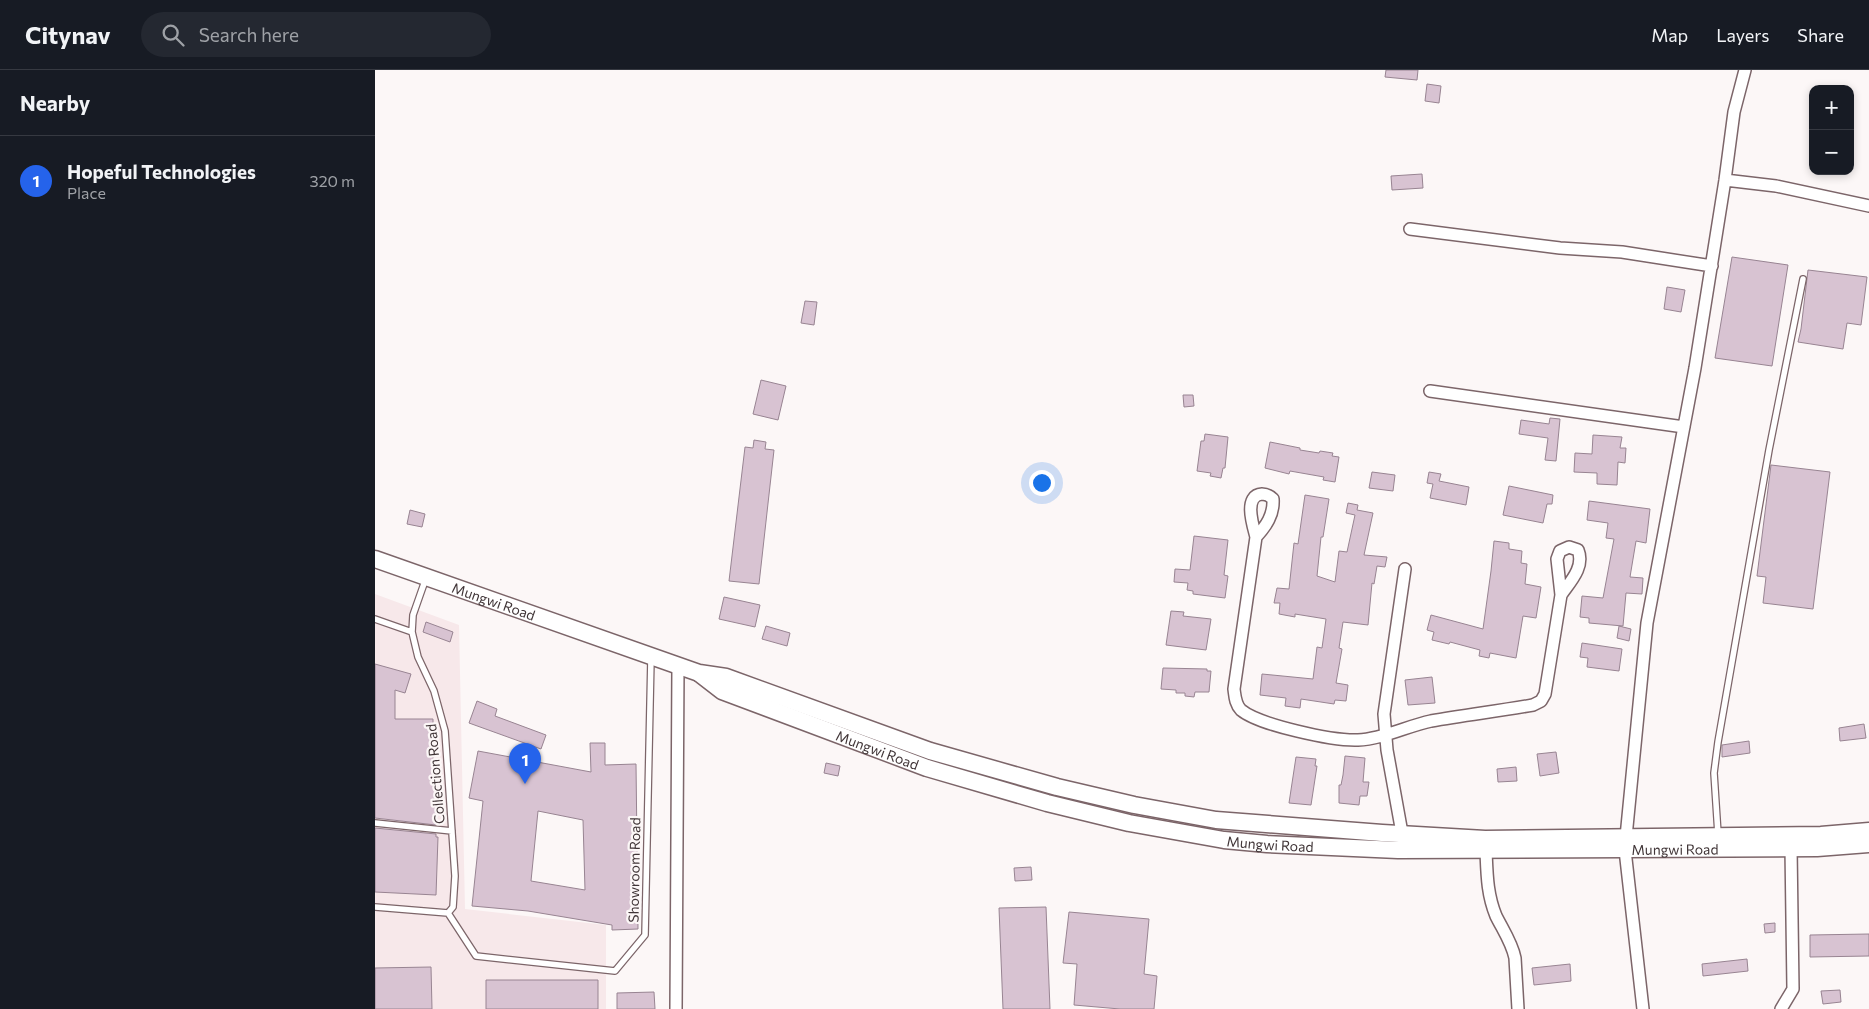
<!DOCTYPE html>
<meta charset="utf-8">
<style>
body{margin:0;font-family:Commissioner,sans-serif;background:#242831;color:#f1f3f6}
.controls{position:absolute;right:15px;top:15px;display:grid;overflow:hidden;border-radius:10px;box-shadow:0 2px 8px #0003}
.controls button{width:45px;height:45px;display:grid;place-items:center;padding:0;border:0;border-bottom:1px solid #363941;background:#171b24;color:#f1f3f6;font:25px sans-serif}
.you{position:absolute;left:666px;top:412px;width:18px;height:18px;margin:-12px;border:4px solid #fff;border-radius:50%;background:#1a73e8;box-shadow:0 0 0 8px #1a73e833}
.badge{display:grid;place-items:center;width:32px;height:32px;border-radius:50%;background:#2563eb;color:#fff;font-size:16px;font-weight:700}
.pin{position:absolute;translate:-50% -41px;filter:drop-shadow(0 1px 2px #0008)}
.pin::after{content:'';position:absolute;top:26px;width:18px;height:15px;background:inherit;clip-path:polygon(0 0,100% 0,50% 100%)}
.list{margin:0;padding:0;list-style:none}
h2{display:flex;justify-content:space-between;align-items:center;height:65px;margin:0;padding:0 20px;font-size:21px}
h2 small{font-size:16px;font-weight:400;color:#9ea1a6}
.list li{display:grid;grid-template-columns:32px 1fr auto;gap:15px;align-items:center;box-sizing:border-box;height:90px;padding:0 20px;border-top:1px solid #363941}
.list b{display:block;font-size:19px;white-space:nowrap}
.list p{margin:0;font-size:16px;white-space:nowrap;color:#9ea1a6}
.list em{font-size:16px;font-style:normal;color:#9ea1a6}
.icon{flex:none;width:28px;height:28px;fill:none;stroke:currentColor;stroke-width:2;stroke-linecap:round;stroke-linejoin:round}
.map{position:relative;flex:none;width:1494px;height:939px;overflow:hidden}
header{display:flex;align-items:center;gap:30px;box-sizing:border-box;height:70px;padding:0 25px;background:#171b24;border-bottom:1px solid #363941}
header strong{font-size:24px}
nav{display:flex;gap:28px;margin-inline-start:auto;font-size:18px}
.search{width:350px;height:45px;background:#242831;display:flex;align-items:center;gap:12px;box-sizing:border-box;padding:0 18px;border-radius:28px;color:#9ea1a6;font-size:19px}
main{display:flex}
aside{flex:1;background:#171b24}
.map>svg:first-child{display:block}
.built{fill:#f7e8ea}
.building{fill:#d8c3d2;stroke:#988492;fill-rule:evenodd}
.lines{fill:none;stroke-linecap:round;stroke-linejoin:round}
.service-casing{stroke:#7c6569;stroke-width:8}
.minor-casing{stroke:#7c6569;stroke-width:14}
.secondary-casing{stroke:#7c6569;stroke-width:19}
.service{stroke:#fff;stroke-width:5.5}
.minor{stroke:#fff;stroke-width:11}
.secondary{stroke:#fff;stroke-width:16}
.labels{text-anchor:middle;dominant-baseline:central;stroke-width:4.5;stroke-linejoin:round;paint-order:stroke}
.street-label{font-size:14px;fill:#403537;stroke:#fcf7f7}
</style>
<header>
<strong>Citynav</strong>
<div class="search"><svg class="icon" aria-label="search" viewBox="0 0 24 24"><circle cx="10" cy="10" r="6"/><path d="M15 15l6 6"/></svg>Search here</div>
<nav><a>Map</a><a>Layers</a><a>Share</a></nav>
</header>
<main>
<aside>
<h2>Nearby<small></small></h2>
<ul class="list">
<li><span class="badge">1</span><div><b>Hopeful Technologies</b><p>Place</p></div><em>320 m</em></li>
</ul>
</aside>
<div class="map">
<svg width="1494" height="939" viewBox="0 0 1494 939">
<rect width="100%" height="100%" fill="#fcf7f7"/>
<path class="built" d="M0,524L84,555L90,839L231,855V939H0Z"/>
<path class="building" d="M1011,0H1043L1042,10L1010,7Z
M1052,14L1066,16L1064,33L1050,31Z
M1047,104L1048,118L1017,120L1016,106Z
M1357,187L1413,195L1397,296L1340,288Z
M1433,200L1492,207L1486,255L1472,253L1468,279L1423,272L1426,259Z
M1292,217L1310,220L1306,242L1289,239Z
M430,231L442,232L439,255L426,253Z
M386,310L411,316L403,350L378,344Z
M808,325H818L819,336L809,337Z
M1175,348L1185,349L1181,391L1170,390L1173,368L1144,364L1146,350L1174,354Z
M830,364L853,367L850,398H848L846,408L835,406L836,403L822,401L826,371H829Z
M1218,365L1247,367L1245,378H1251L1250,393L1243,392L1242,415L1222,414V403L1199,402L1200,383L1217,384Z
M379,370L391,372L390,379L399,380L384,514L354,511L370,377L378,378Z
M895,372L925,378V380L944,383L945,381L958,383L957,386L964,387L960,412L948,410L949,407L915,401L914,404L890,398Z
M1396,395L1455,402L1438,539L1388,533L1391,507L1382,506Z
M997,402L1020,405L1018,421L994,418Z
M1054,402L1066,404L1064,411L1094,417L1091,435L1055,428L1058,414L1052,413Z
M1134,416L1178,425L1177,434H1172L1168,453L1128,445Z
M930,425L954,429L948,467H946L942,506L960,512L964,481L972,482L980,445L971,443L973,433L983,435L982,440L998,443L989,485L1012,487L1010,497L1002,496L999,514L997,513L993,555L968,552L964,578L967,579L961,613L973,615L971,631L960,630L959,634L926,629L925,638L910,636L911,628L885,625L887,604L938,609L942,577L947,578L951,549L920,544V547L904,544L905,533H899L902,518L914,519L919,473L923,474Z
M1214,431L1275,439L1271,473L1261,471L1255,507L1268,508L1267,524L1251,523L1248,556L1214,553V548L1205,547L1207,526L1228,528L1239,469L1231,468L1233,453L1212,450Z
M35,440L50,444L47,457L32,454Z
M819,466L853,470L849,505L853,506L850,528L818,524V521L812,520L813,513L799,512L800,499L815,500Z
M1119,471L1134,473V479L1147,481L1146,493L1152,494L1150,514L1166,517L1161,548L1148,546L1141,588L1115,583L1114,588L1104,586L1105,580L1075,572L1074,574L1057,570L1059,562L1052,560L1056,545L1108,559L1116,501Z
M349,527L385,535L380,557L344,549Z
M796,541L809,542L808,546L836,549L831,580L791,575Z
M51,552L78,562L75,572L48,562Z
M391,556L415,563L412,576L387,569Z
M1244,556L1256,559L1254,571L1242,568Z
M1207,573L1247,579L1244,601L1212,597L1213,588L1205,587Z
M0,594L36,604L30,623L20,620V649H58V709H62L61,755L0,748Z
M788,598L832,599V601H836L834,622H820L819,627L810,626V623H801V620L786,619Z
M1057,607L1060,633L1033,635L1030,610Z
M102,631L122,639L120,646L171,665L166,679L94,653Z
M1489,654L1491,668L1465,671L1464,658Z
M1374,671L1375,683L1347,687V675Z
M215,673H230V695L261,694L263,859L237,860V855L153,841L97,836L108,731L94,728L103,681L216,702ZM163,741L208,750L210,820L156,811Z
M1181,682L1184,703L1165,706L1162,684Z
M970,686L990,688L988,712H994L992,726H985L984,735L964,733V715H966L968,705Z
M921,687L941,689L940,696H942L936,735L914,733Z
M451,693L465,696L463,706L449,703Z
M1141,697L1142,711L1123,712L1122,699Z
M0,758L61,764V767H63L61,825L0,822Z
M656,797L657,810L640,811L639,798Z
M671,837L675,939H628L624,838Z
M694,842L774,849L769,904L782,906L779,939H745L699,935L702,894L688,893Z
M1400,853V862L1390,863L1389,854Z
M1494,864V886L1435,887V865Z
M1372,889L1373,901L1328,906L1327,894Z
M1195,894L1196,911L1159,915L1157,898Z
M56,897L57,939H0V898Z
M111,910H223V939H111Z
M1465,920L1466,932L1448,934L1446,921Z
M279,922L280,939H242V923Z"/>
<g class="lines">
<defs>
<path id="service" d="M51,508L38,545L37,562L43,587L59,621L70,661L80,806L78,837L73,843
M0,549L37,562
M0,753L77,761
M1343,764L1339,703L1343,672L1394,380L1428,209
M0,837L73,843
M73,843L101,886L240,901L270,865L276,588"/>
<path id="minor" d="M1350,110L1401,116L1494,136
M1035,159L1185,178L1247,182L1337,196
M1055,321L1309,357
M881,467C891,456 899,445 898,429C895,426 892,424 887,424C868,425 878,456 881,467L859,619C860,626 860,634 866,640C884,655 958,671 983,670C1008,669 1032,656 1056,651C1090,645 1124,641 1158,635L1166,631L1170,624L1186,525L1182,489L1185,481L1194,477L1203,480C1210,497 1195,512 1186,525
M1027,763L1012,680L1009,644L1030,499
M1251,767L1272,553L1320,298L1350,110L1359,42L1370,0
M1250,780L1268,939
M1111,781C1112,804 1112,824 1121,846C1128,860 1137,873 1140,888L1143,939
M301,939L303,596
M1406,939L1418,919L1416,778"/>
<g id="secondary">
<path id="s1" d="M0,489L324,603L351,607L555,681L682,717L759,735L841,750L1007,763L1110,769L1446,765L1494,761"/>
<path id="s2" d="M325,604L347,621L552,698L672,733L754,753L849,770L892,774L1023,780L1442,778L1494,774"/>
</g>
</defs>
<use href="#service" class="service-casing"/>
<use href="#minor" class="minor-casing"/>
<use href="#secondary" class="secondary-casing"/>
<use href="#service" class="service"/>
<use href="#minor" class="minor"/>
<use href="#secondary" class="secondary"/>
</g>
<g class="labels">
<g class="street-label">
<text stroke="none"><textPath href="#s1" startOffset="126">Mungwi Road</textPath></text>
<text stroke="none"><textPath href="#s2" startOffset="194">Mungwi Road</textPath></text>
<text transform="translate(60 704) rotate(-95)">Collection Road</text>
<text stroke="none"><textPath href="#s2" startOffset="599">Mungwi Road</textPath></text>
<text stroke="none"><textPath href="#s2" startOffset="1004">Mungwi Road</textPath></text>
<text transform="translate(259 800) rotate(-89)">Showroom Road</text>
</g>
</g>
</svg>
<div class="controls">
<button>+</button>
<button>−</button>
</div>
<div class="you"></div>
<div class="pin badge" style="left:150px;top:714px">1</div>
</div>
</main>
